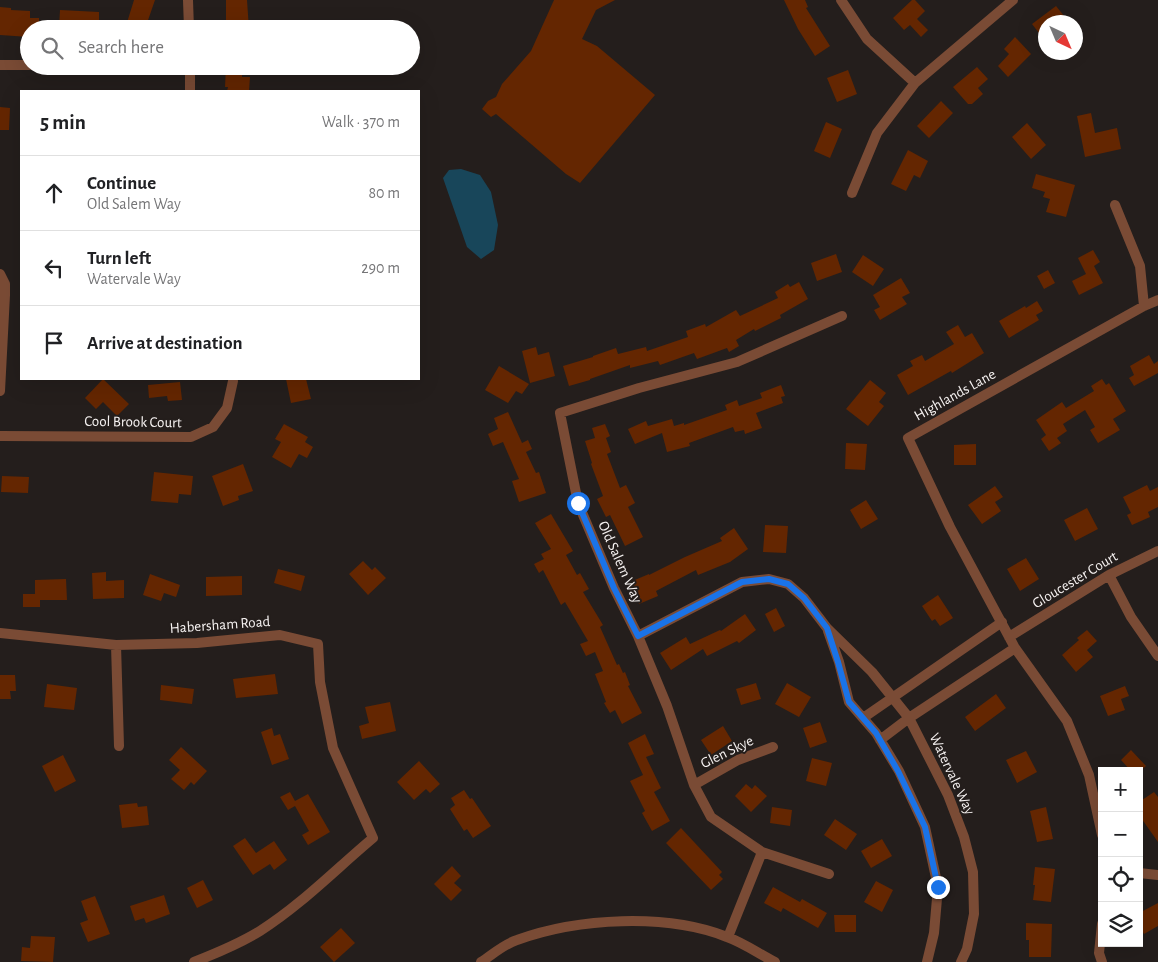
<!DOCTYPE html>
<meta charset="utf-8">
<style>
body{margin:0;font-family:"Alegreya Sans",sans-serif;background:#f6f6f6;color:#202124}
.controls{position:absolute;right:15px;bottom:15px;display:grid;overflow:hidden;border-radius:0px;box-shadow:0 5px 20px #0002}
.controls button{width:45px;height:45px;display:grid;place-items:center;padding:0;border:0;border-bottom:1px solid #e0e0e0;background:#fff;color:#202124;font:25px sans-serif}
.compass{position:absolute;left:1038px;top:15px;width:45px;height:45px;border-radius:50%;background:#fff;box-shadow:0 5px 20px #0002;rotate:136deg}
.stop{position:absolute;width:15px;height:15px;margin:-11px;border:4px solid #1a73e8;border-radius:50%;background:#fff}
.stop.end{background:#1a73e8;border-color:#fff;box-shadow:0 1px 5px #0008}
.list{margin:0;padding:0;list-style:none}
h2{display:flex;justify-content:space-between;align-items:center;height:65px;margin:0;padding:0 20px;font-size:21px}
h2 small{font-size:16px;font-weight:400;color:#757577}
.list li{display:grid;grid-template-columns:32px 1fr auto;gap:15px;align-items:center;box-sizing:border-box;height:75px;padding:0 20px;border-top:1px solid #e0e0e0}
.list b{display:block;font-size:19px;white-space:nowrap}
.list p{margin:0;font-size:16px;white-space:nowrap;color:#757577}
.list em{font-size:16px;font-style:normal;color:#757577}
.icon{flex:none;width:28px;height:28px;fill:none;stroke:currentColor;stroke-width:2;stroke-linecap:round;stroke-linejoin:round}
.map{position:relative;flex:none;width:1158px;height:962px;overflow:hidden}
.search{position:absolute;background:#fff;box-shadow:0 5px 20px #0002;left:20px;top:20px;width:400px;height:55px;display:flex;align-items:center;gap:12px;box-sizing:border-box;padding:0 18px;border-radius:28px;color:#757577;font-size:19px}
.panel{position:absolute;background:#fff;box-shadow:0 5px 20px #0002;left:20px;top:90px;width:400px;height:290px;border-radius:0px}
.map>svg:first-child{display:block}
.water{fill:#18465a}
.building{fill:#642601}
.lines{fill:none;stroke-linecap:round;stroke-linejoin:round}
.street{stroke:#7a4b35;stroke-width:10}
.route{stroke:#1a73e8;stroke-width:6}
.labels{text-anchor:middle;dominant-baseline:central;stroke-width:4;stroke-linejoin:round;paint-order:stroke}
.street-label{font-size:15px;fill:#f7f3f2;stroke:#241e1c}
</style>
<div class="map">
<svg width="1158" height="962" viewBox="0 0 1158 962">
<rect width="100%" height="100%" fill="#241e1c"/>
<path class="water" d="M461,169L480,175L491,192L498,225L494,250L481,259L467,247L443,178L449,170Z"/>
<path class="building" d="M134,0H155L145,29H125Z
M226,0H247L249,29H226Z
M554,0H615L596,10L582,39L597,46L655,95L580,183L566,174L496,114L491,117L482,109L488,101L496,97L502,84L531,51Z
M784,0H805L808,7L806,8L830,46L815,56L798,29Z
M912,0H915L925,11L917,19L928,30L921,37L910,25L904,30L893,18Z
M1056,6L1069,22H1046V42L1032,24Z
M0,7L11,8V10L30,11V18H39V29H29V37L0,35Z
M60,10L99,12V29L59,27Z
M1015,37L1031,54L1008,77L998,66L1009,54L1004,49Z
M226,66L242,67V77H250L249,91H227L228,87H225Z
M977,67L988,79L978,88L983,94L972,104H968L953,87Z
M848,70L857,94L837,102L827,78Z
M941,101L953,113L929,138L917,126Z
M0,107L10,108L9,130H0Z
M1091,113L1095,133L1117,128L1121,149L1085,157L1077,116Z
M826,122L842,129L830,158L814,151Z
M1027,123L1046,145L1031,159L1012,137Z
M908,150L928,161L920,178L914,175L906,191L891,184Z
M1036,174L1075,185L1066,217L1046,212L1050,199L1043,197L1045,192L1032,188Z
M1093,250L1100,262L1094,266L1103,283L1079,295L1072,281L1086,274L1078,258Z
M836,254L842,272L817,281L811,263Z
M863,255L884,269L873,286L852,272Z
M1048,270L1055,283L1044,289L1037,276Z
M901,278L910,293L902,297L907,304L880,320L874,310L880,307L873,295Z
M799,282L808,299L780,315L781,318L755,331L754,329L736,340L739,346L729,352L727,348L697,359L694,353L660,365L658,361L630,368V365L590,379V380L569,386L563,366L593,357V356L616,348L618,354L646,347L647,351L688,337L686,331L705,324L706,327L736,310L740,316L778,298L775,292L788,284L790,287Z
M1037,301L1043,311L1036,315L1039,320L1009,338L999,321L1025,306L1026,308Z
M958,325L965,337L972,333L984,353L952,373L951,371L908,395L897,375L913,366L910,361L922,355L925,361L954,344L946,332Z
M536,347L538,355L549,352L555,376L530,383L522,351Z
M1149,355L1154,364L1158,361V373L1134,386L1129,378L1134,375L1130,366Z
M499,366L529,384L522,394L516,391L508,403L485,390Z
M103,379L129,404L117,416L103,402L96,409L85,398Z
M286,379H306L311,399L291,403Z
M1102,379L1106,385L1109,383L1126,411L1113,419L1120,430L1098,443L1090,430L1095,427L1085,410L1063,424L1067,431L1057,438L1061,443L1049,451L1041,439L1046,435L1036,420L1062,402L1066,408L1094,391L1091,386Z
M870,380L886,393L879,402L884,406L868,426L846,409Z
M180,382L182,400L168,401L167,396L149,398L148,385Z
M781,385L785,396L781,397L783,403L756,413L762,428L745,434L744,430L735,432L733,427L689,443L690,446L667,452L662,433L635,444L628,429L646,421L648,426L672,419L674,426L684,423V425L727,410L725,405L737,400L739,406L762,398L760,393Z
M508,412L522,443L528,440L532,449L526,452L536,473L539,472L546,493L519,502L512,481L519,479L503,442L493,446L488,434L498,429L494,418Z
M284,424L308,437L305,442L313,447L307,458L299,454L291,468L272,457L281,442L275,439Z
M605,424L610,436L606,438L611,452L607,454L620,488L626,485L635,503L628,507L643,537L625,546L610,515L606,517L597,499L603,496L591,464L592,463L585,441L595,438L592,428Z
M846,443L867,444L865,470L845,469Z
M976,444V465H954V445Z
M243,464L253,491L238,496L239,500L223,506L212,476Z
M154,472L193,476L191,495L179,494L178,503L151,501Z
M2,476L29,477L28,493L1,492Z
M1147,485L1150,491L1158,487V507L1148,512L1150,517L1132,525L1127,515L1131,513L1123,497Z
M995,486L1003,497L995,502L1001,511L982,524L968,505Z
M866,500L878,519L861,529L850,510Z
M1087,508L1098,529L1075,541L1064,520Z
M551,514L573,551L566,555L577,575L580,573L589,589L583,592L603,625L600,627L617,665L619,664L623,673L625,672L630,685L628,686L642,713L622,724L615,710L610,713L604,703L606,702L595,674L603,671L595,652L586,656L580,644L588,641L565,602L561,605L543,570L539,573L534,564L544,559L541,554L551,549L535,523Z
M765,525L788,526L786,553L763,552Z
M734,528L748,549L730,562L698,575L696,570L656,591L658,596L639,604L630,582L649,574V575L685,557L722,541L720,538Z
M1026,558L1039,579L1020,591L1007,569Z
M363,561L372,570L375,567L386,578L368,595L349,574Z
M278,569L305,576L301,591L274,583Z
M106,572V581L124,580V598L93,599L92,573Z
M150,574L180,585L176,597L164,593L161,601L143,595Z
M242,576V595L206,596V577Z
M66,579L67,600H40V607H23V594H35V580Z
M938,595L953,618L940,626L935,619L932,621L922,606Z
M776,608L785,626L774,632L765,614Z
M745,614L756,630L739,643L737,641L707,656L703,649L671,670L660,653L686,637L690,644L720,630L721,631Z
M1087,630L1097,641L1087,650L1093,657L1076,672L1062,655L1079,640L1077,638Z
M275,674L278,694L236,698L233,679Z
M0,675H15L16,691H10L11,699H0Z
M756,683L761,699L741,705L736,689Z
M787,683L811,697L799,717L775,704Z
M47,684L77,688L74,710L44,707Z
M161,685L194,689L192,704L160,700Z
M1125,686L1129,696L1121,699L1125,710L1108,716L1100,696Z
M996,694L1006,708L975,731L965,717Z
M390,702L396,731L362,739L359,726L369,723L365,707Z
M820,722L827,742L810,748L803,728Z
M723,726L732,741L711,755L701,740Z
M272,728L274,736L280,734L289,759L272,765L261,732Z
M645,734L654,754L646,757L661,788L654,792L670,821L652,831L642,813L645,811L630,781L643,775L628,743Z
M181,747L207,771L194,785L191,782L184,790L171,779L180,770L169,760Z
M1131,750L1146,766L1140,771H1131L1121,760Z
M1026,751L1037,772L1017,783L1006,760Z
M63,755L76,781L55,792L42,766Z
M812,758L832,763L826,786L806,781Z
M419,761L440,784L430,793L426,789L414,800L397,782Z
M746,784L752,789L755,785L767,796L751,812L735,796Z
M464,790L470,799L472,798L491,826L473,838L467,829L464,831L450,809L455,805L451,798Z
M290,792L295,801L308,794L330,832L308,845L302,835L309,831L295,806L288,810L280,797Z
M1154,792L1158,797V842L1139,815V802Z
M137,803L138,807L147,806L149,825L122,828L119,805Z
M772,807L792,810L790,826L770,823Z
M1046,807L1053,839L1037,842L1030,811Z
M835,819L857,834L846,850L824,835Z
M681,828L722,872L719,875L723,879L711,890L666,843Z
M245,838L256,853L274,841L287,860L274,870L270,864L253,875L233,846Z
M882,839L892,856L871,868L861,851Z
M452,866L461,876L454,883L462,890L451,901L434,884Z
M1035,867L1055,869L1051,902L1033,900L1035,885H1033Z
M203,880L213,900L197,908L187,888Z
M876,881L893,890L882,912L864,902Z
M773,887L800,902L802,899L827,913L818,928L783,908L781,912L764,903Z
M164,895L170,914L146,923L144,918L135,921L130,906Z
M95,896L110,934L88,942L80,923L88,920L81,901Z
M1158,903V926L1144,934L1139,925V913Z
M834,915H856V932H835Z
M1026,923L1052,924L1051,957H1029V940H1026Z
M341,928L355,943L334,962L320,947Z
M31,936L55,937L53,962L21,961L22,947L30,948Z"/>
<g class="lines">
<path class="street" d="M188,0L189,29
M841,0L867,39L915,83
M0,65H29
M190,66V91
M852,193L877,133L915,83L1013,0
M1115,205L1140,266L1144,306
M0,274L5,284V295L0,391
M0,436L191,437L213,427L227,408L233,381
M1109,575L1131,617L1158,656
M828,631L839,662L849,702L876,733L899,771L925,827L938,887L934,933L927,962
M0,633L116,645L197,643L280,635L318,644L320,682L333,748L373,838C336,869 301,905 260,931C239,944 217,953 194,962
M638,636L742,582L769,579L788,584L804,598L827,628L872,672L909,718L948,795L964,837L973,872L974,914L967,949L961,962
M1009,637L1109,575L1158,551
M116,645L119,746
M863,718L1002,622
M880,740L909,718L1015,648
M694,785L738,760L773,747
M1102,835L1089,775L1067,721L1015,648L950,527L908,438L1144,306L1158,300
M1139,873L1158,875
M829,874L762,852L711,817L694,785L667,706L638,636L614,588L578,503L560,413L639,388L737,362L842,316
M1102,924L1099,953L1102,962
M728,937L762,852
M481,962C492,955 504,944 517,940C578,918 666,913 727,937C744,943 759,954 775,962"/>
</g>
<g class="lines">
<path class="route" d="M578,503L614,588L638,636L742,582L769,579L788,584L804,598L827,628L838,662L849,702L876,733L898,771L925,827L938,887"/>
</g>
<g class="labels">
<g class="street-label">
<text transform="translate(955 395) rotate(-29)">Highlands Lane</text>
<text transform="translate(133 422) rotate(1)">Cool Brook Court</text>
<text transform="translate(620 562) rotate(66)">Old Salem Way</text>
<text transform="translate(1075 580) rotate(-31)">Gloucester Court</text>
<text transform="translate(220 625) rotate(-4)">Habersham Road</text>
<text transform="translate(727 752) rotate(-26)">Glen Skye</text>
<text transform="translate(952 774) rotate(65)">Watervale Way</text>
</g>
</g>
</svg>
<div class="controls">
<button>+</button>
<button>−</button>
<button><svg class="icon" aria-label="locate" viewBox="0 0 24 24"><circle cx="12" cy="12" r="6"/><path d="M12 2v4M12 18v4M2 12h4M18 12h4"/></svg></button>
<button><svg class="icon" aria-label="layers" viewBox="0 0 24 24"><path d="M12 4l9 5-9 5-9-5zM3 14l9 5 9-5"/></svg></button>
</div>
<svg class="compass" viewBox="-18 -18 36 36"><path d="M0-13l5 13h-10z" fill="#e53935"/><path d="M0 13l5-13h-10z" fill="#757577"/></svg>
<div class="stop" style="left:578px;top:503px"></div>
<div class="stop end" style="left:938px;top:887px"></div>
<div class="search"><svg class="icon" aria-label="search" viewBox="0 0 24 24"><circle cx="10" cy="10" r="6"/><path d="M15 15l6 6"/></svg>Search here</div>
<section class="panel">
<h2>5 min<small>Walk · 370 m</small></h2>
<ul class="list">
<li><svg class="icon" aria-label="ahead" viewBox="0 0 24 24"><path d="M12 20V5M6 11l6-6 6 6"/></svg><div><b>Continue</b><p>Old Salem Way</p></div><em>80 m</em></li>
<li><svg class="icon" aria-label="left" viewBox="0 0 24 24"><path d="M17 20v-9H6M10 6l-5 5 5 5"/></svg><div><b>Turn left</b><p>Watervale Way</p></div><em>290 m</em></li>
<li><svg class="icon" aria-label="arrive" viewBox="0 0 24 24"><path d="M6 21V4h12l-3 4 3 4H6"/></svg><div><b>Arrive at destination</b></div></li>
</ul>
</section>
</div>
